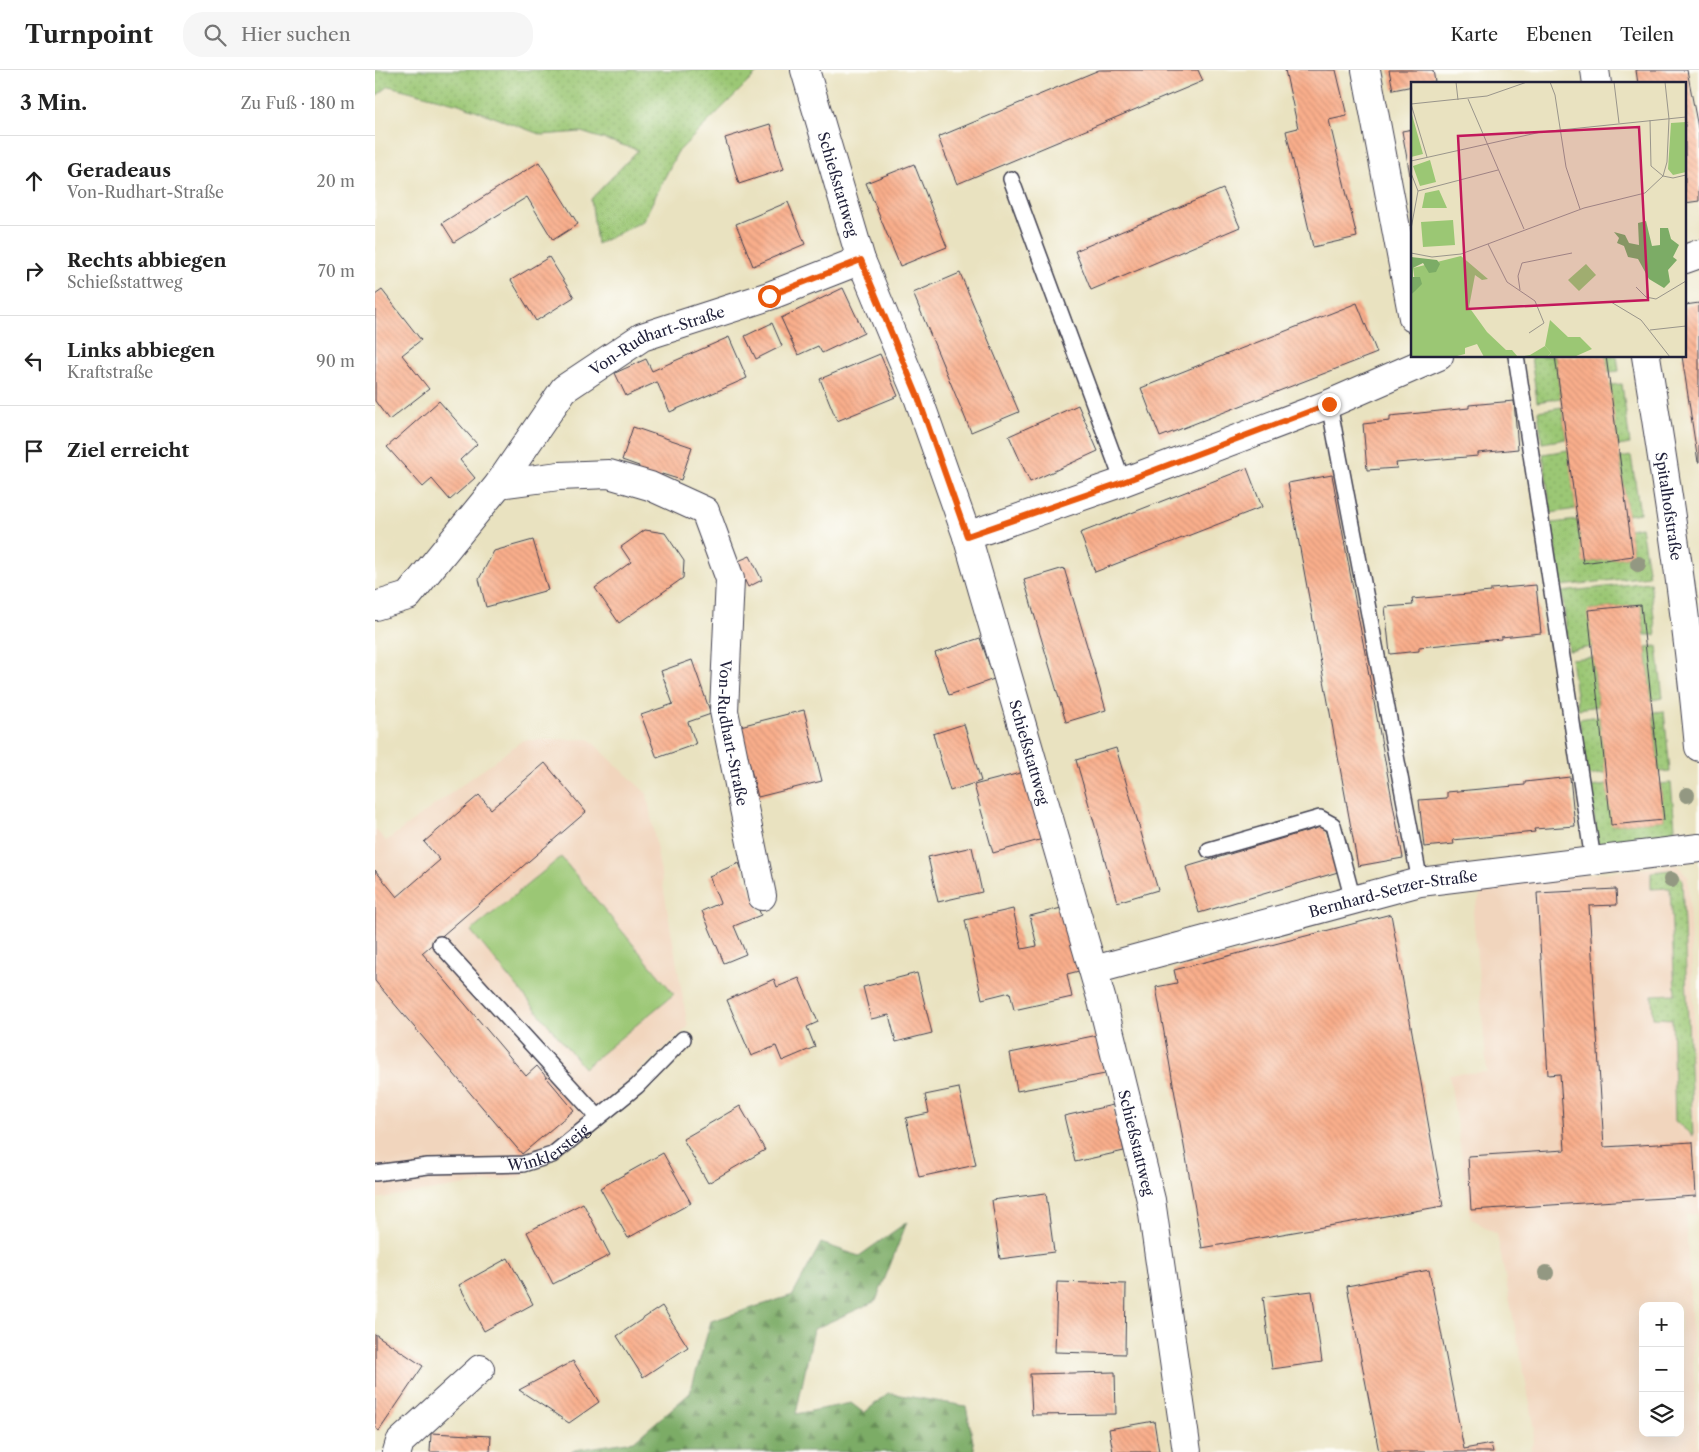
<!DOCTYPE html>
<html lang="de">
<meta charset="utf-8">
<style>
body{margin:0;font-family:"Libre Caslon Text",serif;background:#f6f6f6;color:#222}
.controls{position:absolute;right:15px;bottom:15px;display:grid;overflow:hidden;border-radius:10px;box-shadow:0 5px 20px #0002}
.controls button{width:45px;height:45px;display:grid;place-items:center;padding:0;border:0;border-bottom:1px solid #e0e0e0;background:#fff;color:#222;font:25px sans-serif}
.stop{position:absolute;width:15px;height:15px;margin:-11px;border:4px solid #ea580c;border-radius:50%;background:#fff}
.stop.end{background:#ea580c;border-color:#fff;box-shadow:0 1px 5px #0008}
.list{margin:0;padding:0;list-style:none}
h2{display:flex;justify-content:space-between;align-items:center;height:65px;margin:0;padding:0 20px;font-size:21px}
h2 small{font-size:16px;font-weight:400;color:#767676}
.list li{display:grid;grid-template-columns:32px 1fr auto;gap:15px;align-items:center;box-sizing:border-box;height:90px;padding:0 20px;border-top:1px solid #e0e0e0}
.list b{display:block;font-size:19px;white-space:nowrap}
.list p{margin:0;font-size:16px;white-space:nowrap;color:#767676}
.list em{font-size:16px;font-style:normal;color:#767676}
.icon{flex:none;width:28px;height:28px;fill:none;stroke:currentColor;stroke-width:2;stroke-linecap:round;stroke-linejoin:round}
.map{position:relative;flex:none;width:1324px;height:1382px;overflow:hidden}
header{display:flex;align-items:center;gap:30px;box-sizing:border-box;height:70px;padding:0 25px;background:#fff;border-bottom:1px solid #e0e0e0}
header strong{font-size:24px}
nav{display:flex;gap:28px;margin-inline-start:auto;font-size:18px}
.search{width:350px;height:45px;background:#f6f6f6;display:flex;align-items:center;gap:12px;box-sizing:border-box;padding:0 18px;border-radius:20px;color:#767676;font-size:19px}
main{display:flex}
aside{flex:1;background:#fff}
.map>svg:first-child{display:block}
.built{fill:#f1d5bd;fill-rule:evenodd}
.grass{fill:url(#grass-dots);stroke:#5e7458}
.forest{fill:url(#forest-firs);stroke:#4f6750}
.pitch{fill:#9bc774;stroke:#5e7458}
.building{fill:url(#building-back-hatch)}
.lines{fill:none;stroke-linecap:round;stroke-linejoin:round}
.service-casing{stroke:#403f4f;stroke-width:18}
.minor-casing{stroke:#403f4f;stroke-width:30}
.tertiary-casing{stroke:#403f4f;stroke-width:30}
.service{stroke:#fff;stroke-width:15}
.minor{stroke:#fff;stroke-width:28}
.tertiary{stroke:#fff;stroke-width:28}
.tree{fill:#939882}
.route{stroke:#ea580c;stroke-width:6}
.labels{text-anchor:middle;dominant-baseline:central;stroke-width:4;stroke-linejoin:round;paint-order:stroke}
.street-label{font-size:15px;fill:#22223b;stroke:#fdfcf7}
.inset-road{fill:none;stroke:#99958b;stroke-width:1}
.view{fill:#c2185b;fill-opacity:0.15;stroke:#c2185b;stroke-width:2.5}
.inset-edge{fill:none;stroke:#22223b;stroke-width:2.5}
</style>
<header>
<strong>Turnpoint</strong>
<div class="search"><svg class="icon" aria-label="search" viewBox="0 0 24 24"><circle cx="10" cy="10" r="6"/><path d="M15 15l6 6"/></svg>Hier suchen</div>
<nav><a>Karte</a><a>Ebenen</a><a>Teilen</a></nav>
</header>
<main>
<aside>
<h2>3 Min.<small>Zu Fuß · 180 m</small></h2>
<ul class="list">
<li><svg class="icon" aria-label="ahead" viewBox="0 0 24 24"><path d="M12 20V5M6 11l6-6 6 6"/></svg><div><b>Geradeaus</b><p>Von-Rudhart-Straße</p></div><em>20 m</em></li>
<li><svg class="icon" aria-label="right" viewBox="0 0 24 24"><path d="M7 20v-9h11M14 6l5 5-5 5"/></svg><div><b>Rechts abbiegen</b><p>Schießstattweg</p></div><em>70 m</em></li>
<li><svg class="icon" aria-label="left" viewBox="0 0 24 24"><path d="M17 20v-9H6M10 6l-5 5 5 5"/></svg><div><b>Links abbiegen</b><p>Kraftstraße</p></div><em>90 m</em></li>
<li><svg class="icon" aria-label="arrive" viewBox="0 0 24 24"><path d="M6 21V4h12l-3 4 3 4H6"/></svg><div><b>Ziel erreicht</b></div></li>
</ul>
</aside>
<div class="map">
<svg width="1324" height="1382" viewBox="0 0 1324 1382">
<defs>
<pattern id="grass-dots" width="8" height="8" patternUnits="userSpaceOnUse" patternTransform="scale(1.25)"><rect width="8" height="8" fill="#9bc774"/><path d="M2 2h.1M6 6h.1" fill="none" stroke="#85ab65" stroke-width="1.8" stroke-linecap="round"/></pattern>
<pattern id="forest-firs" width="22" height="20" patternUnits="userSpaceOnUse" patternTransform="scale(1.25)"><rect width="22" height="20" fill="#7cac66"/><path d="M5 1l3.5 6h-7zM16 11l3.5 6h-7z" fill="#658c55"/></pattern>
<pattern id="building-back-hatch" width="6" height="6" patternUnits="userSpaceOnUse" patternTransform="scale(1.25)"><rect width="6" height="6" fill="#f9ae8b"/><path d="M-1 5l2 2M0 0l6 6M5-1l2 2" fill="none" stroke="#d59579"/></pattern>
</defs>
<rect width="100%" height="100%" fill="#fdfcf7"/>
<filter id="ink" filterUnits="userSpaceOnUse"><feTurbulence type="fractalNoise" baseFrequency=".02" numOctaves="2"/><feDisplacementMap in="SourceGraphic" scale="10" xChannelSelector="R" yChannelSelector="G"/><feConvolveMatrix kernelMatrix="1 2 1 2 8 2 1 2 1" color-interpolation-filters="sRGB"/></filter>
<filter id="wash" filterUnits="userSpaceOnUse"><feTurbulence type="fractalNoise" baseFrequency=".0096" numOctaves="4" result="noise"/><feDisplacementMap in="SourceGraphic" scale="20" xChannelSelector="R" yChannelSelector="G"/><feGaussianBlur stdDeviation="1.12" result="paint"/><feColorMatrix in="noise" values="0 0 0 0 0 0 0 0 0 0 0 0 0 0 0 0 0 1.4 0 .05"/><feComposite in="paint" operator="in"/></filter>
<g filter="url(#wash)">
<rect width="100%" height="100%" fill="#e9e2c0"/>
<path class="built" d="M214,669L272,724L313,957L145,1107L0,1129V759L11,771L148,670Z
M1302,795L1313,806L1324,1073V1144L1311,1145L1323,1382H1156L1160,1360L1122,1165L1096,1148L1074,1004L1112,1002L1098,842L1110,815ZM1268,1236H1305V1363H1268Z"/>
<path class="grass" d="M0,0H385L302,83L268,151L222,174L216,129L263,80L206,62L167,65L84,34L14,16L0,27Z
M1156,286H1180L1186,328L1162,332Z
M1231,286H1242L1244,301L1233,302Z
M1247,314L1255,374L1243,376L1234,315Z
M1187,337L1191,369L1167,373L1163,341Z
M1193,380L1201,439L1176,443L1168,384Z
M1256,386L1265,443L1252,445L1245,388Z
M1202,450L1209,493L1258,486L1254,459L1266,457L1274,506L1186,516L1177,453Z
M1275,512L1281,565H1270L1266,535L1214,540L1217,577L1194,581L1187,522Z
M1282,576L1288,628L1276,630L1271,577Z
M1218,587L1223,636L1203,639L1196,589Z
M1289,641L1295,701L1284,702L1278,642Z
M1224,646L1231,703L1213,706L1204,649Z
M1296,713L1300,757L1299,762L1295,766L1223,775L1215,717L1232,715L1237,755L1289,750L1285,714Z
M1295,800L1302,803L1307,809L1318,1066L1300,1051L1297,949L1278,948L1277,925L1300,924L1295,818L1276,819V802Z"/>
<path class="forest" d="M532,1152L501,1231L439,1259L421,1344L476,1333L489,1343L513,1323L591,1336L600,1382H196L200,1380L259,1371L315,1323L336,1251L418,1225L446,1173L484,1186Z"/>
<path class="pitch" d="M186,787L299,924L209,998L96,861Z"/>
<g id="blocks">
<path class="building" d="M724,0H823L828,11L582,114L563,67Z
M910,0H961L972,46L954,50L982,167L938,177L911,61L923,58Z
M1014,0H1058L1060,12L1038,14V16L1018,20Z
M1261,0H1312L1324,63V131L1310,133V14H1263Z
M395,54L409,99L364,114L350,68Z
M1038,59V116H1037L1027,61Z
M164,92L203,154L178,170L152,127L79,172L67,153Z
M539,94L572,177L525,196L491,113Z
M848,119L865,157L716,220L700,181Z
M413,132L430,174L378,196L361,154Z
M174,187L199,227L161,251L136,210Z
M585,203L644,342L596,362L538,223Z
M468,218L489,263L447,283L443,276L423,285L406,248Z
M7,220L46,270L27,285L54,319L14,350L0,331V225Z
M982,233L1002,283L785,367L766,318Z
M1324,233V392H1323L1307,286H1310V235Z
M397,253L407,276L381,289L370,266Z
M354,267L372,308L295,342L282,312L251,326L240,303L271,289L277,301Z
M505,284L523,326L462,351L445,309Z
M1180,286H1231L1258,486L1208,493Z
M64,331L102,374L85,390L100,408L75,430L57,409L48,417L12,377Z
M1139,331L1143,379L1103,383V386L1021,393L1022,398L992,400L988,354L1015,351V346L1094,338V335Z
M703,335L723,381L655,412L634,366Z
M258,357L317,377L306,410L287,404L284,413L261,405L264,396L247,390Z
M872,398L887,437L720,502L705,463Z
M957,405L1028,788L983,796L913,413Z
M270,460L290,463L309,491L308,508L244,553L220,518L256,492L246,477Z
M158,470L173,520L111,537L104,509L119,481Z
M375,486L387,510L373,517L361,492Z
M689,498L731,640L691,652L649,510Z
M1161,515L1166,563L1126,567V569L1044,577V581L1015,584L1010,537L1038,535L1037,529L1116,522V519Z
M1266,535L1289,750L1236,755L1213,540Z
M605,568L619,609L574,625L560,583Z
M317,590L336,644L313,652L321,674L282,688L266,645L298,634L286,601Z
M429,640L447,711L383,727L365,656Z
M589,654L606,711L575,721L558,664Z
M741,678L783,820L742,832L701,690Z
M170,693L211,742L47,883L151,1006L162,996L199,1040L147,1084L0,911V800L22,827L65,790L49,772L104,725L116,739Z
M649,702L668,769L618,783L599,715Z
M1195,707L1200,756L1159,759L1160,762L1078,770L1079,774L1049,777L1044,730L1072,728V722L1150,715V712Z
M949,756L963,802L824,843L811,797Z
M597,777L607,822L563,832L553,787Z
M364,793L386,845L359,856L371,884L349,893L327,841L345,833L334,806Z
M1241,819L1242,835L1214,836L1229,1077L1318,1072L1321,1126L1096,1140L1093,1086L1190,1080L1185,1004L1173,1005L1162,823Z
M694,836L708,900L692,904L697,927L639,940L635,922L607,929L590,850L638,839L647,879L662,876L655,846Z
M1016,844L1068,1136L827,1178L781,917L802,913L799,900Z
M542,903L557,963L521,972L514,945L496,949L488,917Z
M424,908L443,952L432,957L440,977L407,991L401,976L376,986L352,930L399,909L402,917Z
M723,965L730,1004L642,1021L635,983Z
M584,1018L601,1095L544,1107L531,1048L554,1043L550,1025Z
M738,1035L749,1081L700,1092L689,1046Z
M365,1036L390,1080L333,1113L308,1069Z
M288,1083L316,1133L253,1168L225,1118Z
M671,1123L679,1182L625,1189L617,1130Z
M208,1133L235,1185L178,1214L152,1162Z
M133,1188L158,1234L109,1261L84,1215Z
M1054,1200L1089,1379L1116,1374L1118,1382H1004L972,1216Z
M682,1212L751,1214L750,1284L680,1282Z
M937,1221L947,1292L897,1299L888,1227Z
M287,1236L313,1277L268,1307L242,1266Z
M0,1264L48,1296L4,1361L0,1358Z
M198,1291L224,1332L194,1353L144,1320Z
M740,1302L741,1344L657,1345L655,1304Z
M779,1351L784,1382H738L734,1359Z
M56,1363L116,1366L115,1382H55Z"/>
</g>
</g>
<g filter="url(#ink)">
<use href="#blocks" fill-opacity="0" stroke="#403f4f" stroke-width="1"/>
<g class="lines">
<defs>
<g id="service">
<path d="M636,109L748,412"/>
<path d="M1141,286L1218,790"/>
<path d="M954,334L1045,812"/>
<path d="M834,780L945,748L958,755L978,830"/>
<path d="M65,874L223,1047"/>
<path id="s1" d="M0,1103L53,1096L148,1094L177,1085L262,1016L308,969"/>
</g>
<g id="minor">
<path id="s2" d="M430,0L486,190L543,327L592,466L727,931L776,1130L812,1382"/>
<path d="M991,0L1038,248"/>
<path d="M1310,189L1324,184"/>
<path id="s3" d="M124,414L184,406L234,404L275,416L330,441L355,509L349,641L387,826"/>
<path d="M592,466L748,412L954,334L1064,286"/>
<path id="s4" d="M0,536L33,526L124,414L189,319L267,267L394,226L486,190"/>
<path id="s5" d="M719,900L1045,812L1324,778"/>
<path d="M22,1382L25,1372L105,1299"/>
</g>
<g id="tertiary">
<path d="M1220,0L1222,14"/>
<path id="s6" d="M1271,286C1292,416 1312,546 1324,677"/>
</g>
</defs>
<use href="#service" class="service-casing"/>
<use href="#minor" class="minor-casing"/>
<use href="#tertiary" class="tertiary-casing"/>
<use href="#service" class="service"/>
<use href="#minor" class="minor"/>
<use href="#tertiary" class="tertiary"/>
</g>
<g class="tree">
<circle cx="1263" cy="494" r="8"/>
<circle cx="1312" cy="725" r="8"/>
<circle cx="1296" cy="810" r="8"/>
<circle cx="1171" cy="1203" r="8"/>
</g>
</g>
<g class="lines" filter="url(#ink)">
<path class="route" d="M394,226L486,190L543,327L592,466L748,412L954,334"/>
</g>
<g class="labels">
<g class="street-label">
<text stroke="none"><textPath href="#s2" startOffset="119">Schießstattweg</textPath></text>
<text stroke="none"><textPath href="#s4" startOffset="400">Von-Rudhart-Straße</textPath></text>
<text stroke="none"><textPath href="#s6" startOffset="152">Spitalhofstraße</textPath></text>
<text stroke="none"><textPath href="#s3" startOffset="441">Von-Rudhart-Straße</textPath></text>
<text stroke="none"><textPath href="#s2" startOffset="719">Schießstattweg</textPath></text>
<text stroke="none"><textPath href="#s5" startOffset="309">Bernhard-Setzer-Straße</textPath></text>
<text stroke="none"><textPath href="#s2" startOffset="1124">Schießstattweg</textPath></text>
<text stroke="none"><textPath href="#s1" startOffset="178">Winklersteig</textPath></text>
</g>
</g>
<g transform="translate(1036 12)">
<rect width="275" height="275" fill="#e9e2c0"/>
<path d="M19,78L25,100L9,104L2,84ZM50,174L77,197L71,198L64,193L58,225L76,250L95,268H101L107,275L119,273L134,264L140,271L136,275H73L66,262L54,266V272L42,275H0V213L5,207L2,186Z" fill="#9bc774"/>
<path d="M235,139L241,164L249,163V146H257L260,157L268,163L262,175L266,178L257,188L259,200L253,206L238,197L227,177L217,175L213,164L206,161L208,156L203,150L214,153L218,161L228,163L227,141ZM0,175L26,178L29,182L25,190L18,191L12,181L2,186V195H9L11,202L0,213Z" fill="#7cac66"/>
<path d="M0,29L12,72L0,75ZM275,40V90L262,93L257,87L260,41ZM28,108L36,126H11L14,111ZM139,238L157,255H169L181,267L163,275H136L140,271L134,264Z" fill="#9bc774"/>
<path d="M42,138L44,163L12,165L10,140ZM175,182L185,193L168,209L157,198Z" fill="#9bc774"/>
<path class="inset-road" d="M45,0L47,18M139,0L144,13L155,85L169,127M203,0L208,41M57,17L113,147M0,22L76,14L116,0M0,22L16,75M239,38L240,84L252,94L256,80L258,37L254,0M0,79L130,50L275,35M0,91L7,109M0,147L7,109L87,88M77,162L96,200L124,219L133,241L118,251M0,171L21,175L50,172L173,126L234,111L252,94L262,96L275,93M225,205L235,215L245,217L275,199M109,208L107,194L111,181L161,171M200,220L230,238L259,275M239,248L275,244"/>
<path class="view" d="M228,45L237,218L56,227L47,54Z"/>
<rect width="275" height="275" class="inset-edge"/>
</g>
</svg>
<div class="controls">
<button>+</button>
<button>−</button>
<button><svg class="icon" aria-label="layers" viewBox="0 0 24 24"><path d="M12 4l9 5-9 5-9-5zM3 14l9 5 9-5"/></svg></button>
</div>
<div class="stop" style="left:394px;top:226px"></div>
<div class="stop end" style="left:954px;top:334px"></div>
</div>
</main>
